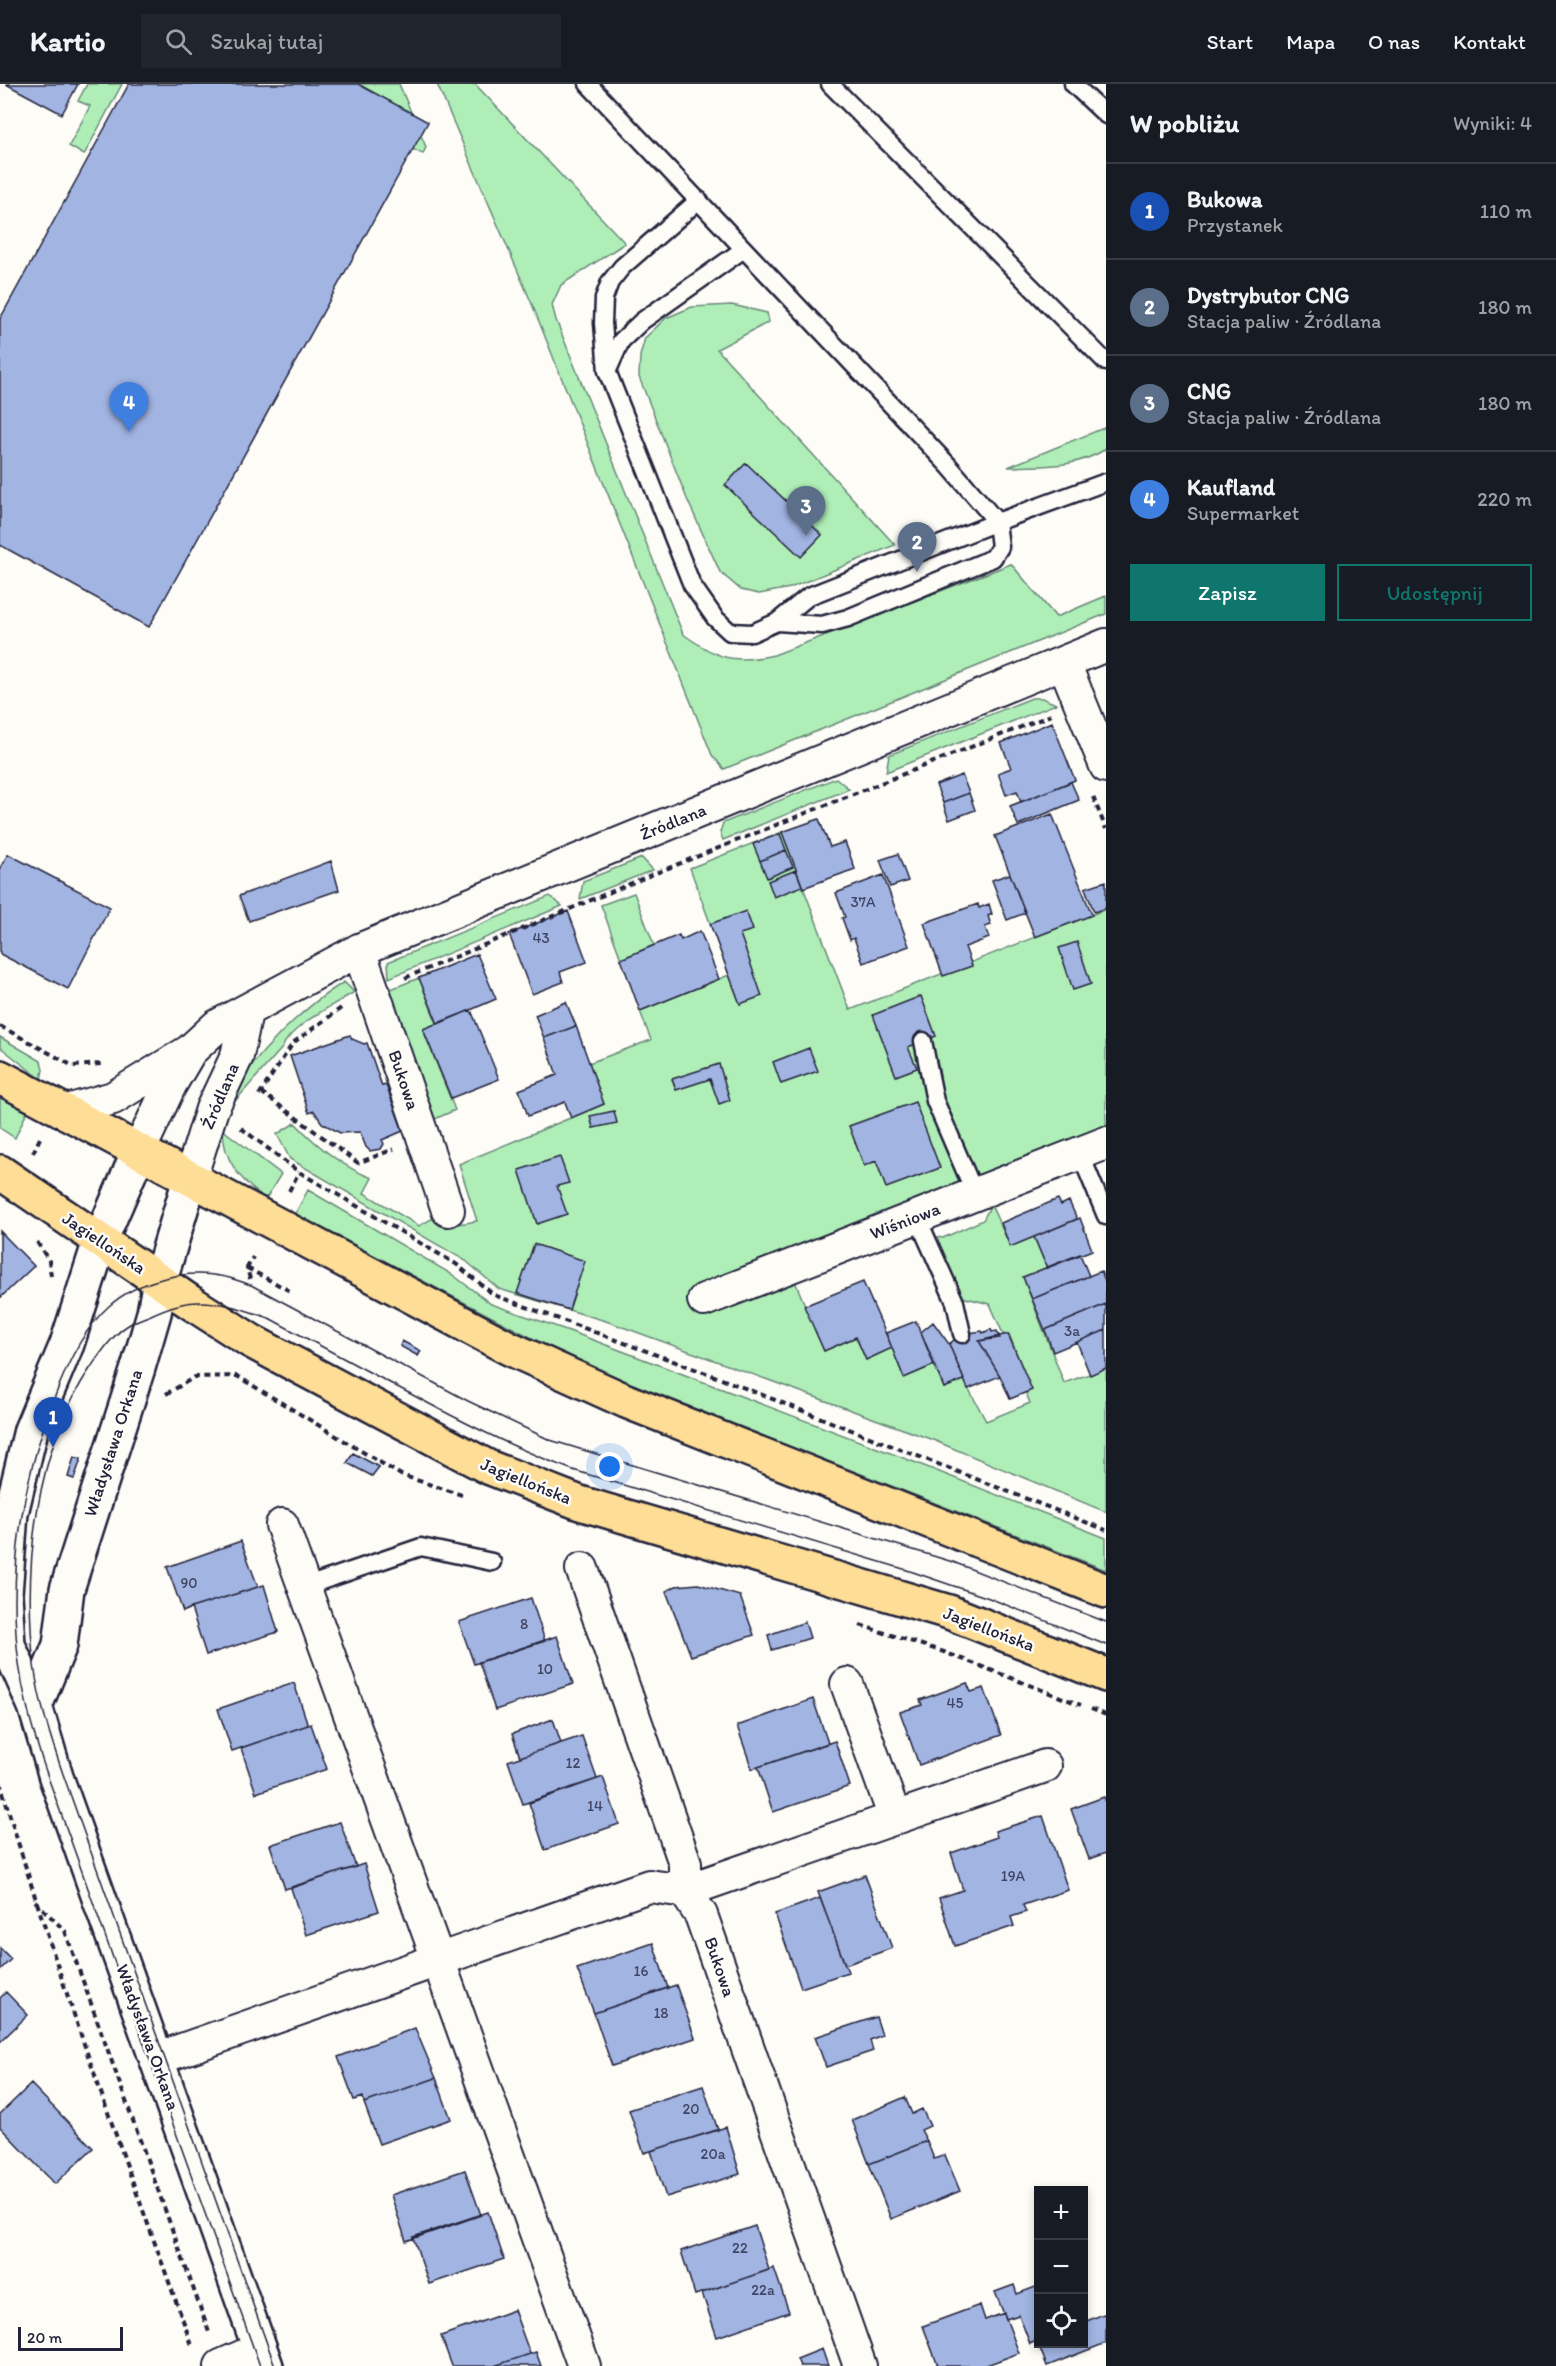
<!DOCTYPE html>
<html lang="pl">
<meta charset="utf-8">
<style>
body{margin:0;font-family:Itim,sans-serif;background:#20242c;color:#f1f3f6}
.controls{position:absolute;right:18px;bottom:18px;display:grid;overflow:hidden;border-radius:0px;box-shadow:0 3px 9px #0003}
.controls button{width:54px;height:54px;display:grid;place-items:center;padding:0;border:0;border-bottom:2px solid #363941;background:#171b24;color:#f1f3f6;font:30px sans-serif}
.scale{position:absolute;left:18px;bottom:15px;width:105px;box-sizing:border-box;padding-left:6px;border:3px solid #22223b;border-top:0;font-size:16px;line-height:21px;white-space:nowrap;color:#22223b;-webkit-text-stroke:4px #fdfcf7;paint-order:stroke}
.you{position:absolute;left:610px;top:1383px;width:21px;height:21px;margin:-15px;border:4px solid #fff;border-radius:50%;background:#1a73e8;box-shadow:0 0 0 9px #1a73e833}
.badge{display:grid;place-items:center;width:39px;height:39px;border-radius:50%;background:#0f766e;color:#fff;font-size:20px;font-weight:700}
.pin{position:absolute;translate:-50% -50px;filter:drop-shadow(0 2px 3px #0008)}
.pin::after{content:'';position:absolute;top:32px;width:21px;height:18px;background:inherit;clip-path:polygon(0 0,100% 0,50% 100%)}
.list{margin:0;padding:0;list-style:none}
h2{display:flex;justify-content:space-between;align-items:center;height:78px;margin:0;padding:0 24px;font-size:26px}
h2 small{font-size:20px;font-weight:400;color:#9ea1a6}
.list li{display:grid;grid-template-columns:39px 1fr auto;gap:18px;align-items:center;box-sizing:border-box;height:96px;padding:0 24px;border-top:2px solid #363941}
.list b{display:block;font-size:22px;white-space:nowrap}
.list p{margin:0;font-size:20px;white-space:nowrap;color:#9ea1a6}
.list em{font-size:20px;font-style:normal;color:#9ea1a6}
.actions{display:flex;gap:12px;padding:18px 24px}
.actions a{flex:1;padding:14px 0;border:2px solid #0f766e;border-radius:0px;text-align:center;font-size:21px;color:#0f766e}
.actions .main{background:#0f766e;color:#fff}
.icon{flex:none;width:33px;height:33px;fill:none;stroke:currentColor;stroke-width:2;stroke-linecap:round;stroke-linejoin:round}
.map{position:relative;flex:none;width:1106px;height:2282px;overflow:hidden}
header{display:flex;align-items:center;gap:36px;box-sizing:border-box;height:84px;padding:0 30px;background:#171b24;border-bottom:2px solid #363941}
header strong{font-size:28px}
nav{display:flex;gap:33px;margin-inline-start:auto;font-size:21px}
.search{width:420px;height:54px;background:#20242c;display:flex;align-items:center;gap:15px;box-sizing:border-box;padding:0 21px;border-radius:0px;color:#9ea1a6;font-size:22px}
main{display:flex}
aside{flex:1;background:#171b24}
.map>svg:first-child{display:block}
.green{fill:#afefb7;stroke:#688879;stroke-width:1.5}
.building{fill:#a1b4e2;stroke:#22223b;stroke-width:1.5}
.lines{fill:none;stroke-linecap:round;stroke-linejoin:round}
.service-casing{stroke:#22223b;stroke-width:21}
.minor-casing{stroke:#22223b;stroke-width:36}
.tertiary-casing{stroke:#22223b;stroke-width:38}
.primary-casing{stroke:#22223b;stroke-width:38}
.path{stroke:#22223b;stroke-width:4;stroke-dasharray:6 4.5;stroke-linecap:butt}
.service{stroke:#fdfcf7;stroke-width:16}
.minor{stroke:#fdfcf7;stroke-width:32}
.tertiary{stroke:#fdfcf7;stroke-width:33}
.primary{stroke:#fedd96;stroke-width:33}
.tram{stroke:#22223b;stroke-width:1.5}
.labels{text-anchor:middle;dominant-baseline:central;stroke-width:5;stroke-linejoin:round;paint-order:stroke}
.number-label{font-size:15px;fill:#424665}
.street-label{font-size:18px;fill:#22223b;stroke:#fdfcf7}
</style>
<header>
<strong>Kartio</strong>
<div class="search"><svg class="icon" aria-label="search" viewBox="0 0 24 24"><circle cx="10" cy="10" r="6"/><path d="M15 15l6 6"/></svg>Szukaj tutaj</div>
<nav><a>Start</a><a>Mapa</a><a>O nas</a><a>Kontakt</a></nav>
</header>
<main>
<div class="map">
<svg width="1106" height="2282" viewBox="0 0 1106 2282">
<rect width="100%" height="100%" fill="#fdfcf7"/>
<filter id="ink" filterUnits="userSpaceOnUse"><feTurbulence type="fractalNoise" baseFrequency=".0167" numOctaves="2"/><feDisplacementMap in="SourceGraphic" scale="12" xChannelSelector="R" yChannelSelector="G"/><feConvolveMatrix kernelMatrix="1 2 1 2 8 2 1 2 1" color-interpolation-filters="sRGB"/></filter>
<g filter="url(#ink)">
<path class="green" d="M87,0H122L84,71L69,62L90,22L78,17Z
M296,0H399L426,63L423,70L390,55Z
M437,0H475L625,159L561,201L552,221L556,236L683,550C718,575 732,580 774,571L1011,480L1056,533L1106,512V530L724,685L712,671L532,220Z
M732,221L767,229L769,238L717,265L895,461L790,504L759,510L741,506L720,488L687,415L639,293L640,272L645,254L666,234L692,223Z
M1106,343V365C1073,385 1046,381 1008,383Z
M1032,614H1042L1056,620L886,688L889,671Z
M836,694L849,705L723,756L720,748L723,739Z
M782,748L850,926L1106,825V1041L690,1206L701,1233L794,1195L824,1267L856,1253L866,1276L892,1264L904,1294L934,1281L944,1304L964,1296L986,1337L1030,1319L1026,1309L1031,1306L1009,1250L1004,1252L990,1220L958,1212L932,1154L937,1153L943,1154L983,1136L991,1121L1010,1162L1034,1153L1047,1184L1023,1193L1064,1299L1106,1284V1428L933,1356L609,1238L499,1205L466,1177L290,1075L277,1050L295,1039C317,1062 342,1083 372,1094L364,1109L419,1142L435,1133C449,1142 462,1140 477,1137L459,1080L604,1020L589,979L651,956L640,927L729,891L690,784Z
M642,774L653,786L580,815L583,797Z
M634,809L654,861L621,875L601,821Z
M550,812L562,822L389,894L388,878Z
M419,894L437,940L423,946L455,1026L435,1035L386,907Z
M344,898L354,908C334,921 290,942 282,964L236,1016L229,1012C259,968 299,926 344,898Z
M0,953L41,977L43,986L41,995L0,963Z
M0,1013L27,1028L15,1054L0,1044Z
M223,1046L281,1090L267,1113H263C240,1096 223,1076 223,1046Z
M308,1106L453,1191L491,1220L572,1248L914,1378L1106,1454V1486L639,1303L559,1268L295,1130Z"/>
<path class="building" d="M6,0H78L62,30Z
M129,0H358L428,38L149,543L0,461V235Z
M746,379L822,451L801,473L725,401Z
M1052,638L1075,696L1021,718L1017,707L1006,711L998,689L1011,684L1001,659Z
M962,691L969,709L943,719L936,701Z
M1071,698L1079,716L1018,741L1010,722Z
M969,709L975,726L949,736L943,719Z
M1052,730L1092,831L1035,853L995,752Z
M819,735L830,763L845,758L855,785L803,804L782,748Z
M780,750L786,766L760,777L753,760Z
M786,766L793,783L767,794L760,777Z
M8,770L110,823L68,905L0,870V784Z
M898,770L908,797L890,803L880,776Z
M331,777L339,806L249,837L239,812Z
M796,786L802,802L774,813L768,797Z
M1010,790L1025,829L1007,836L992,796Z
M883,791L909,862L863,879L854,854L850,856L842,834L845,833L836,809Z
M1106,797V824L1094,828L1085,804Z
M978,820L979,824L989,820L992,830L988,832L991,841L985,843L989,854L965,863L972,882L943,892L924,839Z
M568,827L587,878L560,888L563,898L532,910L509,850Z
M746,827L753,846L740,850L762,912L740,920L710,840Z
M700,847L719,895L640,927L621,875L679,851L681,856Z
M1077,858L1091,900L1073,906L1059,864Z
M477,870L496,915L438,940L419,894Z
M921,912L936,952L908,963L917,984L896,992L873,931Z
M566,918L576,942L544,954L535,931Z
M471,926L499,995L451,1014L423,945Z
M576,942L604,1020L571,1034L565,1018L528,1032L519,1006L557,991L544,954Z
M350,951L352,955L364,960L367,959L382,1002L386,1001L403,1047L382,1056L384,1060L381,1065L375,1066L370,1067L366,1063L360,1048L340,1049L322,1039L314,1027L309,1029L290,972Z
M809,964L818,987L781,1000L773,978Z
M719,980L730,1016L719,1020L710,995L676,1006L672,995Z
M915,1018L940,1084L886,1104L876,1077L864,1082L849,1042Z
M614,1027L617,1039L593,1044L590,1032Z
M560,1073L569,1099L557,1102L567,1130L537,1140L519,1086Z
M1058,1115L1061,1121L1069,1117L1077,1135L1010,1163L1001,1139Z
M1080,1134L1092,1166L1047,1184L1034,1153Z
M0,1147L34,1182L0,1214Z
M534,1160L585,1177L569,1226L517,1209Z
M1080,1170L1089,1192L1032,1215L1023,1193Z
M1101,1187L1106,1199V1220L1045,1246L1032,1215Z
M863,1198L892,1264L866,1276L856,1253L824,1267L804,1222Z
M1106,1220V1246L1053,1268L1045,1246Z
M916,1237L934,1281L904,1294L886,1249Z
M933,1238L949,1260L964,1296L944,1304L921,1248Z
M991,1245L992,1248L997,1247L1000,1254L979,1257L1000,1292L968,1305L949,1260L962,1250L982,1247L983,1249Z
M1106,1246V1284L1090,1291L1077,1258Z
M1008,1250L1032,1306L1010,1315L1000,1292L979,1257Z
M402,1257L421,1267L418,1272L400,1262Z
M353,1369L379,1383L372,1392L347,1379Z
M74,1373L81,1375L74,1395L68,1393Z
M241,1457L258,1503L191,1524L183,1528L167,1483Z
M698,1500L740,1512L754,1551L691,1572L666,1507L676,1502Z
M264,1501L278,1548L206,1571L191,1524Z
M531,1514L545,1557L474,1580L459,1538Z
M805,1538L810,1554L772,1566L768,1551Z
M557,1552L573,1600L495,1626L479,1578Z
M294,1599L308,1641L232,1667L218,1625Z
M967,1599L971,1608L984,1604L1001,1651L919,1681L900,1628L922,1621L920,1616Z
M813,1615L828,1659L752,1685L737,1642Z
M553,1635L561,1659L520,1673L512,1650Z
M311,1640L327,1685L256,1709L241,1664Z
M582,1652L597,1695L523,1720L508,1677Z
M835,1657L850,1702L773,1728L758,1683Z
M603,1693L619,1740L545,1766L529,1719Z
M1104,1713L1106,1718V1769L1089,1775L1071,1725Z
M1043,1732L1068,1806L1023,1821L1026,1828L1011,1833L1014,1842L955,1862L939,1814L963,1806L951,1769L997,1753L995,1747Z
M340,1738L356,1783L285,1805L270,1761Z
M364,1780L379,1827L306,1851L291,1804Z
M865,1791L892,1864L845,1881L818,1808Z
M820,1814L848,1888L801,1904L775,1830Z
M653,1859L668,1904L594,1929L577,1885Z
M0,1864L11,1875L0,1886Z
M676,1901L695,1954L612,1982L594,1929Z
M6,1908L28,1931L0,1958V1914Z
M876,1933L882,1951L870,1956L873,1967L826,1983L815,1953Z
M415,1944L436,1994L364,2019L363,2013L354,2016L338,1973Z
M436,1994L451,2035L379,2060L364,2019Z
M31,2000L93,2064L55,2100L0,2043V2030Z
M703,2002L718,2046L644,2069L629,2026Z
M905,2013L912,2030L922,2025L930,2042L921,2046L927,2057L869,2080L852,2036Z
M726,2043L740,2090L666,2113L651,2067Z
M927,2057L934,2075L945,2071L960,2107L891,2135L869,2080Z
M465,2086L481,2131L406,2157L391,2111Z
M488,2128L504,2175L429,2200L413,2153Z
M755,2142L769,2186L695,2211L681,2167Z
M774,2184L789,2228L717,2253L702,2209Z
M1014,2201L1017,2210L1038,2202V2256L1030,2260L1019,2231L1006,2235L995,2208Z
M980,2221L985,2236L1004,2229L1019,2269L984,2282H938L923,2242Z
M514,2226L530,2270L494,2282H452L441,2252Z
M1106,2229V2259L1047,2282L1037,2257L1038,2260H1084V2238Z
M822,2265L828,2282H800L797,2275Z
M536,2268L541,2282H494Z"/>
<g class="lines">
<defs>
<path id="service" d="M588,0L949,382L997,438L1106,398
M830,0L1106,278
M1073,0L1106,31
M699,116L622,183L610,198L604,214L603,239L607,287L692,501L715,534L730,548L752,549L777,538L809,512L997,438L1000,463L993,474L848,534L822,541L777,538
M608,286L621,257L642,237L744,165
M923,957L935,1017L975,1110
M1080,1069L1106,1132
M917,1133L955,1218L962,1250
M304,1503L421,1463L492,1478"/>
<path id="minor" d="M1064,579L1106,682
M359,866L448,1126
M64,1028L113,1014L190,967
M139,1067L170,1001L190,967L217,942L359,866L1106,561
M190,1095L212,1025L237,972L246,928
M704,1216L1106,1059
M282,1441L584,2282
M582,1485L685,1779V1807L701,1831L860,2282
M847,1600L895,1734
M156,1975L649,1802L685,1807L1045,1682
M221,2282L260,2265"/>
<path id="tertiary" d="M139,1067L100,1157L67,1260L31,1346L11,1429L5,1510L8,1561L35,1622L56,1693L266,2282
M35,1622L60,1561L67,1505L138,1284L154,1229L160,1196L190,1095"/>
<path id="primary" d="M0,993L509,1264L626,1317L1106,1507
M0,1088L190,1218L251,1257L488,1383L580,1419L949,1528L1106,1591"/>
</defs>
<use href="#service" class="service-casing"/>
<use href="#minor" class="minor-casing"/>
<use href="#tertiary" class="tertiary-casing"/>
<use href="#primary" class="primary-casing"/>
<path class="path" d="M1093,713L1106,745
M405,894L651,791L1051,631
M0,942L73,982L102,980
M261,1008L358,1079L394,1065
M259,1011L293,959L344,922
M241,1044L299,1088L456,1180L494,1211L714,1292L1106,1446
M33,1069L40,1054
M289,1107L299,1088
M37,1158L49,1177L51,1192
M247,1184L290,1207
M250,1195L247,1184L253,1173
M166,1310L195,1293L237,1292L401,1391L465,1412
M860,1541L944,1568L1081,1621
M1091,1625L1106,1631
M0,1698C56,1890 125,2077 193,2264
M35,1817L65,1847L210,2251"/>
<use href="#service" class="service"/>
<use href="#minor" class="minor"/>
<use href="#tertiary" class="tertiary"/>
<use href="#primary" class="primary"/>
<path class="tram" d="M260,2282L49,1696C32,1648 19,1600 16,1550C11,1469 25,1390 54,1315C66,1282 83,1245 109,1222C137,1197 184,1185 220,1192C230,1193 241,1198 251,1201L468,1317L550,1356L953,1478L1106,1538
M275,2282L63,1690C51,1655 39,1618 34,1581C23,1484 35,1365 91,1283C102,1267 113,1250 130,1240C137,1236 144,1234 151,1231C166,1224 182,1218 199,1218C224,1218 246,1226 269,1234C315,1259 361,1284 407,1308C461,1337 515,1365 573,1386L907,1486L989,1514L1106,1561"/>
</g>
</g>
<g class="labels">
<g class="number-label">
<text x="863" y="818">37A</text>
<text x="541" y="854">43</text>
<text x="1072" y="1247">3a</text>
<text x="189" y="1499">90</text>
<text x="524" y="1540">8</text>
<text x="545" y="1585">10</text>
<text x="955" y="1619">45</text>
<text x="573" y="1679">12</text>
<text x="595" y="1722">14</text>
<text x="1013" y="1792">19A</text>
<text x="641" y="1887">16</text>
<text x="661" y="1929">18</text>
<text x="691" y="2025">20</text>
<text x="713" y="2070">20a</text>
<text x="740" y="2164">22</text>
<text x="763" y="2206">22a</text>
</g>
<g class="street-label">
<text transform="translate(673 738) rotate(-22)">Źródlana</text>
<text transform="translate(404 996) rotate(71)">Bukowa</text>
<text transform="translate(220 1012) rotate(-67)">Źródlana</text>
<text transform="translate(905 1137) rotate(-21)">Wiśniowa</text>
<text transform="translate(104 1159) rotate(34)">Jagiellońska</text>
<text transform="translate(113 1359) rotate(-72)">Władysława Orkana</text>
<text transform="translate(526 1397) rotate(22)">Jagiellońska</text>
<text transform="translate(989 1545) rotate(21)">Jagiellońska</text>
<text transform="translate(720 1883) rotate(71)">Bukowa</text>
<text transform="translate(148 1953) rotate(70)">Władysława Orkana</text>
</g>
</g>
</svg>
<div class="controls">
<button>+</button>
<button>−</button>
<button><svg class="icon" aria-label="locate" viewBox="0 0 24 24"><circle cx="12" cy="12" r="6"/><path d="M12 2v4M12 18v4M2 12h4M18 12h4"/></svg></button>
</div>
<div class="scale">20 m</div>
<div class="you"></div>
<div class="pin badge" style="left:53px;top:1363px;background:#1a4fb4">1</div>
<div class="pin badge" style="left:917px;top:488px;background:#5c6f8a">2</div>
<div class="pin badge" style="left:806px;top:452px;background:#5c6f8a">3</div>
<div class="pin badge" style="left:129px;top:348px;background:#3f7fe0">4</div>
</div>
<aside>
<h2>W pobliżu<small>Wyniki: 4</small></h2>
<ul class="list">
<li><span class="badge" style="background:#1a4fb4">1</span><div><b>Bukowa</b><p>Przystanek</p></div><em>110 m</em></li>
<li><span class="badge" style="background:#5c6f8a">2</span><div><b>Dystrybutor CNG</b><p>Stacja paliw · Źródlana</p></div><em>180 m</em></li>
<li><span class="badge" style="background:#5c6f8a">3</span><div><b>CNG</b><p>Stacja paliw · Źródlana</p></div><em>180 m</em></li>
<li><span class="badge" style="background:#3f7fe0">4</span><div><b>Kaufland</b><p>Supermarket</p></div><em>220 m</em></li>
</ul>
<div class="actions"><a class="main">Zapisz</a><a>Udostępnij</a></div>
</aside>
</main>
